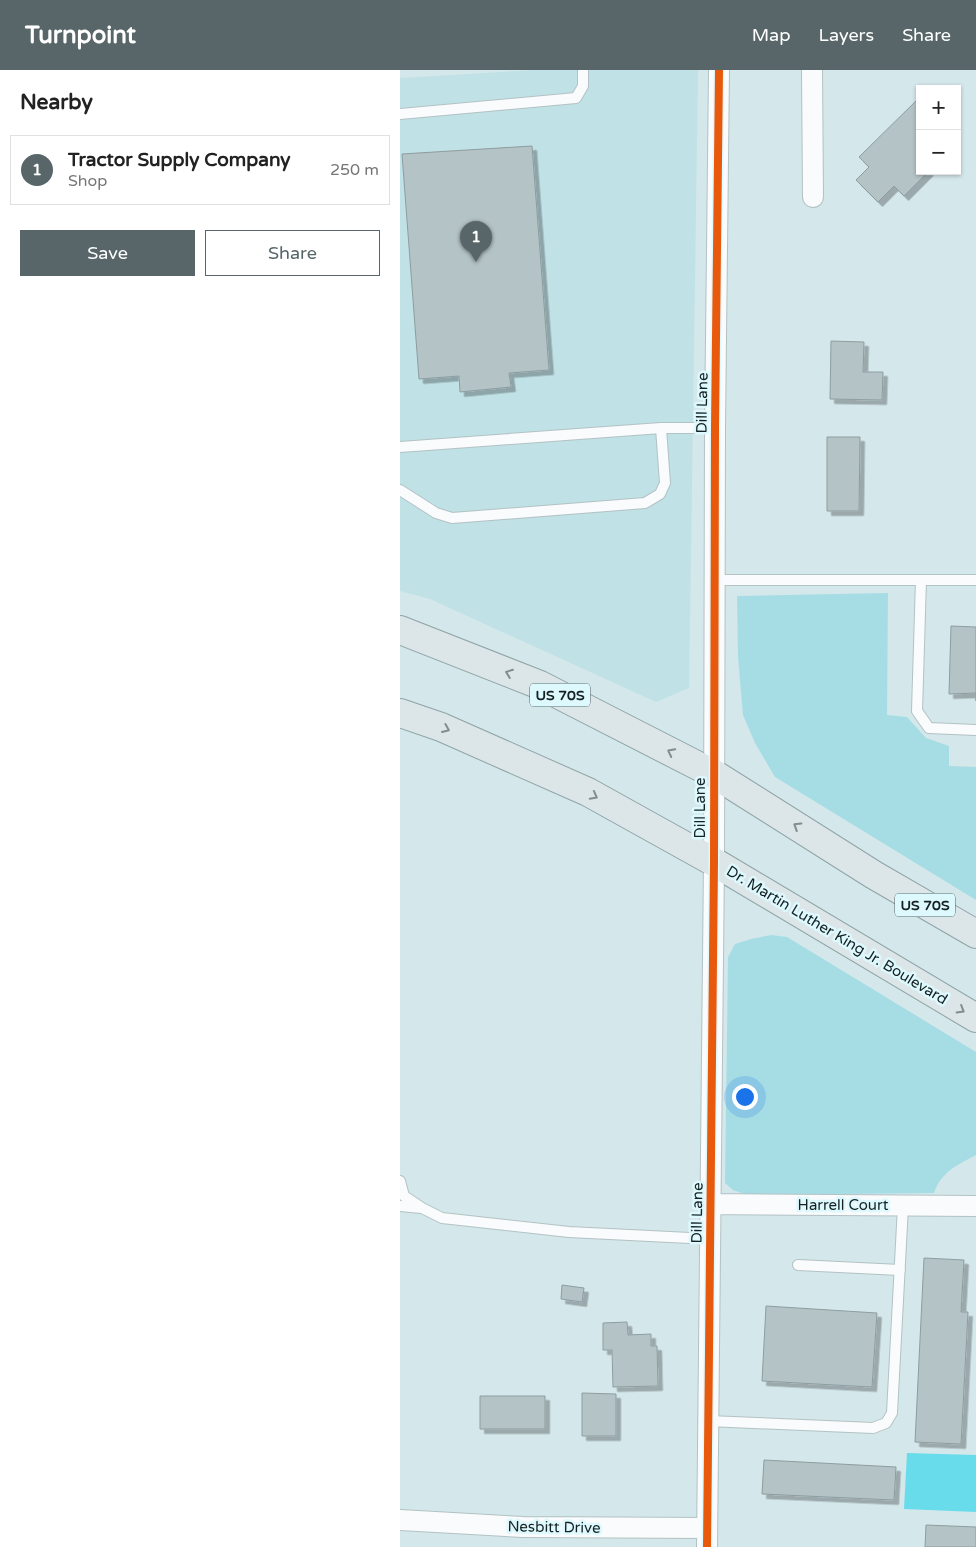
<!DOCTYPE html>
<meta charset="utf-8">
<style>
body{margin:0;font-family:"Varela Round",sans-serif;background:#f2f2f2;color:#222}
.controls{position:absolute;right:15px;top:15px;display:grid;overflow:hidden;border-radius:0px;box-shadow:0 1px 4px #0004}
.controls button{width:45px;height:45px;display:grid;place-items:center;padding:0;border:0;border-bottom:1px solid #e0e0e0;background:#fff;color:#222;font:25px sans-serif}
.you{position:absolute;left:344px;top:1026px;width:18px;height:18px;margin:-12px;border:4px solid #fff;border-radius:50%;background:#1a73e8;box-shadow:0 0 0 8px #1a73e833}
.badge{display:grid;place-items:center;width:32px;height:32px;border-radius:50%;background:#586669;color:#fff;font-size:16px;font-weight:700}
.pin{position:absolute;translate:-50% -41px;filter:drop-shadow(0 1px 2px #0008)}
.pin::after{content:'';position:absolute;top:26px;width:18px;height:15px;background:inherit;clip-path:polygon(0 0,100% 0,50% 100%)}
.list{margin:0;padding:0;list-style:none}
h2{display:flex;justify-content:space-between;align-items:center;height:65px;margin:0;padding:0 20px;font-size:21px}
h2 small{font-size:16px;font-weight:400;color:#767676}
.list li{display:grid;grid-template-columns:32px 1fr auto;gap:15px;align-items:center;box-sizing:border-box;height:70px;margin:0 10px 10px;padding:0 10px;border:1px solid #e0e0e0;border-radius:0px}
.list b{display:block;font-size:19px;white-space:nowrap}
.list p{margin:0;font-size:16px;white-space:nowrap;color:#767676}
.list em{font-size:16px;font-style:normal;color:#767676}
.actions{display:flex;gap:10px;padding:15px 20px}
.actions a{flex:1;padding:11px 0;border:1px solid #586669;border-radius:0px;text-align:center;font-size:18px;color:#586669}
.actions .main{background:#586669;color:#fff}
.map{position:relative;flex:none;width:576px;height:1477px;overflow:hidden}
header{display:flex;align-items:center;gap:30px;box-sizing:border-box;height:70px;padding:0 25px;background:#586669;color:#fff}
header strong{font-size:24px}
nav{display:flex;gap:28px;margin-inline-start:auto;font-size:18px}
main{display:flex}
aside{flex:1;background:#fff}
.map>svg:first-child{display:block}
.built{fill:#c0e1e6}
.green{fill:#a6dde5}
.water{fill:#69dcec}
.building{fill:#b4c3c5;stroke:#8e9d9f;filter:url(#shadow)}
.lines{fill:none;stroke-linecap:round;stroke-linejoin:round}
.lane-casing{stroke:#b3c2c4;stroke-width:12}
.street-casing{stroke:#b3c2c4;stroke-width:22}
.primary-casing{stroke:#8ea4a7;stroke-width:30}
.lane{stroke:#f9fbfc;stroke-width:10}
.street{stroke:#f9fbfc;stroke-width:20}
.primary{stroke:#dce6e8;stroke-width:28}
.cycleway-casing{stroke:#def9fe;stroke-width:11}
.cycleway{stroke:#e8590c;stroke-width:8}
.oneway{stroke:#828d8f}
.labels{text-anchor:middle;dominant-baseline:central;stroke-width:5;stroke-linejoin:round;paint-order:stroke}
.shield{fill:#def9fe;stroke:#516265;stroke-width:1}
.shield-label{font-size:14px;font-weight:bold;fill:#152123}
.street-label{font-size:15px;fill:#152123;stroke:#def9fe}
</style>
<header>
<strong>Turnpoint</strong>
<nav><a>Map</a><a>Layers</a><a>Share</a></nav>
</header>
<main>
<aside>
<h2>Nearby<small></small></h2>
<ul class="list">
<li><span class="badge">1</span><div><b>Tractor Supply Company</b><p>Shop</p></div><em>250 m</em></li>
</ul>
<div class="actions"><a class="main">Save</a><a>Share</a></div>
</aside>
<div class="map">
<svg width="576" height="1477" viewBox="0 0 576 1477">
<defs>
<filter id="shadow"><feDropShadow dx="4.5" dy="4.5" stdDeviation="0" flood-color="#0004"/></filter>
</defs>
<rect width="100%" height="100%" fill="#d4e7ea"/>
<path class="built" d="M135,0H298L289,618L256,632L30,529L0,521V8Z"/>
<path class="green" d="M488,523L487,645L507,647L526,668L549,676V696L576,697V830L375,707L355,673L343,645L338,587L337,526Z
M371,865L387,867L576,982V1085C557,1095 541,1102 534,1123L347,1125L333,1120L325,1113L328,887L335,874L351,869Z"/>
<path class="water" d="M507,1383L576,1385V1442L504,1439Z"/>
<path class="building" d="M519,28L520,101H529L504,126L494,116L478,132L456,110L469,97L459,87Z
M132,76L149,300L109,303L111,317L60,322L59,306L19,309L2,84Z
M431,271L464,272L463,302H483L482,330L430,329Z
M427,367H460L459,441H427Z
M551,556L576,557V631V623L549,624Z
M524,1188L564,1190L561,1242H568L561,1374L515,1372Z
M162,1215L184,1218L182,1232L161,1229Z
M366,1236L477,1243L472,1317L362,1311Z
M227,1252L228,1265L251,1264V1276H257L258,1316L213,1317L212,1280H203V1253Z
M182,1323L216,1324V1366H182Z
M80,1326H145V1359H80Z
M364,1390L496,1397L494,1430L362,1424Z
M526,1455L576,1457V1477H525Z"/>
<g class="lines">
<defs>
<path id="lane" d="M0,44L176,28L183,16V0
M0,377L261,358H315
M0,420L36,443L52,448L245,433L260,424L265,413L261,358
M315,510H576
M521,510L517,641L529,658L576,660
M0,1111L4,1126L22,1138L42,1148L169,1162L310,1169
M0,1136L21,1138
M398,1195L500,1200
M308,1351L473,1358L486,1353L492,1343L503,1136"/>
<path id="street" d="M412,0L413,127
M310,1134L576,1136
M0,1450L123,1457L307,1458
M307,1477L314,792L315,358L319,0"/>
<path id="primary" d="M0,560L140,615L314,704L474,805L576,864
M0,643L41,657L188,722L314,792L576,948"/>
</defs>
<use href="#lane" class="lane-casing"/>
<use href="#street" class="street-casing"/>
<use href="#primary" class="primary-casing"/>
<use href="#lane" class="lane"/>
<use href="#street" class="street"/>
<use href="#primary" class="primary"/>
<defs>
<path id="cycleway" d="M307,1477L314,792L315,358L319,0"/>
</defs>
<use href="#cycleway" class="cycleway-casing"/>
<use href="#cycleway" class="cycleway"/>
</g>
<defs><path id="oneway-chevron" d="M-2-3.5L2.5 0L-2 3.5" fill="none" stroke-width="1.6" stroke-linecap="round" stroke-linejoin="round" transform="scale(1.25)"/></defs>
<g class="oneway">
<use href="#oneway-chevron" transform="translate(109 603) rotate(-159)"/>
<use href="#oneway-chevron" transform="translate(46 659) rotate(23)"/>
<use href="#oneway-chevron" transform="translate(271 682) rotate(-153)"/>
<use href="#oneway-chevron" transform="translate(194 726) rotate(28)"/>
<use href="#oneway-chevron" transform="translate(397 756) rotate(-148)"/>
<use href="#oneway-chevron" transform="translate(561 940) rotate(31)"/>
</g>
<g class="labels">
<g class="shield">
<rect x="130" y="613.5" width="60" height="23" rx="4"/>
<rect x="495" y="823.5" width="60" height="23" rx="4"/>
</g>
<g class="shield-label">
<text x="160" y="625">US 70S</text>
<text x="525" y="835">US 70S</text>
</g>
<g class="street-label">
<text transform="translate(302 333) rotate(-89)">Dill Lane</text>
<text transform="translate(300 738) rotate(-90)">Dill Lane</text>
<text transform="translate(437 865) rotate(31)">Dr. Martin Luther King Jr. Boulevard</text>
<text x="443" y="1135">Harrell Court</text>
<text transform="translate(297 1143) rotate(-89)">Dill Lane</text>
<text transform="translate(154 1457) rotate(1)">Nesbitt Drive</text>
</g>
</g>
</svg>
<div class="controls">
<button>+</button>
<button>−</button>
</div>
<div class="you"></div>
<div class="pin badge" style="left:76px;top:192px">1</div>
</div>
</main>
